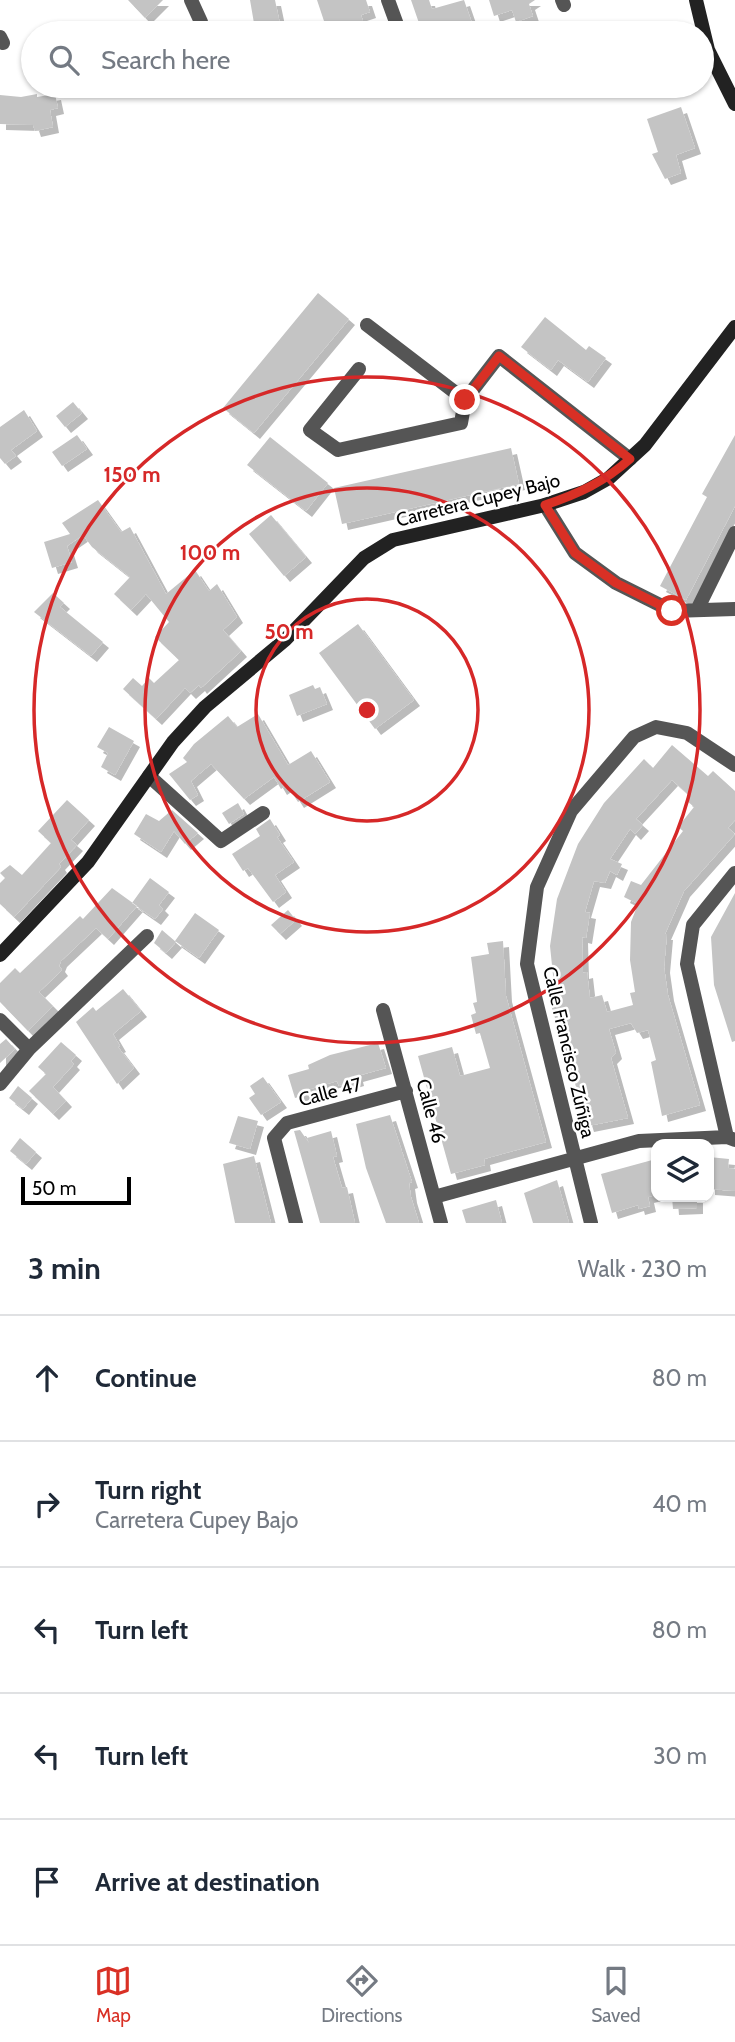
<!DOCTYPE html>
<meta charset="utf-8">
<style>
body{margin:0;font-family:Cabin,sans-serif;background:#f2f2f3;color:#1f2937}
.controls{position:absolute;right:21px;bottom:21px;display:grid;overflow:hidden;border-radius:14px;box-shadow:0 2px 5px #0004}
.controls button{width:63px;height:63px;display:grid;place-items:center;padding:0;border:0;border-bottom:2px solid #e0e1e3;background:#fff;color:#1f2937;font:35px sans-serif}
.scale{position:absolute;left:21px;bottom:18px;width:110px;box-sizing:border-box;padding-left:7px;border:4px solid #000;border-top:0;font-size:19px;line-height:24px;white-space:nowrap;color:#000;-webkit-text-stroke:5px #fff;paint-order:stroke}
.stop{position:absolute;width:21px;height:21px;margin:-16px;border:5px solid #d93025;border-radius:50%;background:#fff}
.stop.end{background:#d93025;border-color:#fff;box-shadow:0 2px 7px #0008}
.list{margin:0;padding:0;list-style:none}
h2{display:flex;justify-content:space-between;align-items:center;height:91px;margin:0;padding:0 28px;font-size:30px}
h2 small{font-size:23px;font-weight:400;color:#747a83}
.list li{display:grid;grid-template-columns:46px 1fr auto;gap:21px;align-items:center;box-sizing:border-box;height:126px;padding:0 28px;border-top:2px solid #e0e1e3}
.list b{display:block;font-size:26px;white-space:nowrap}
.list p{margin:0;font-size:23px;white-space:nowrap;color:#747a83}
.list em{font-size:23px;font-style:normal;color:#747a83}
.icon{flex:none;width:38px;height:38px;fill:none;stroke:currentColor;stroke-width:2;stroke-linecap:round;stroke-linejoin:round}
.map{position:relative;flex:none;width:735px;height:1223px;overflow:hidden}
.search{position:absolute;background:#fff;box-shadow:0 2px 5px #0004;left:21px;right:21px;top:21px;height:77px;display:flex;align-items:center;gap:18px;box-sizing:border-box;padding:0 24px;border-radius:38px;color:#747a83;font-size:26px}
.sheet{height:721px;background:#fff}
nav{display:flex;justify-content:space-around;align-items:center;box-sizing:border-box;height:98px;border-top:2px solid #e0e1e3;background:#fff;font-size:19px;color:#747a83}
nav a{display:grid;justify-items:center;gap:4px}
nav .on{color:#d93025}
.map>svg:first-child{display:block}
.building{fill:#c4c4c4;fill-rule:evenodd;filter:url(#shadow)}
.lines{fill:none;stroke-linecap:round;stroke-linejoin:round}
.street{stroke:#555;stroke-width:14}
.secondary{stroke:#222;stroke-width:14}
.route{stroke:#d93025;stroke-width:9}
.ring{fill:none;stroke:#d62828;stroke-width:3.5}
.labels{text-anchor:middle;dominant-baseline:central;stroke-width:5;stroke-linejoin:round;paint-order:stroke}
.street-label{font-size:19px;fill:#000;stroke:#fff}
.centre{fill:#d62828;stroke:#fff;stroke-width:3.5}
.ring-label{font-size:21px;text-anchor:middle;font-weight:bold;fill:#d62828;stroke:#fff;stroke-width:5;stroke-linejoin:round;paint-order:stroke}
</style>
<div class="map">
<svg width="735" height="1223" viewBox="0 0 735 1223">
<defs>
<filter id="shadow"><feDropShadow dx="6" dy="6" stdDeviation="0" flood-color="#0004"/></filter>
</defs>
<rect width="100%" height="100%" fill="#fff"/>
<path class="building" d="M128,0H163L145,18Z
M250,0H275L280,24L255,29Z
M317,0H366L370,12L361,15L364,24L328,33Z
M411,0H429L432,9L464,0L473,26L453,33H429L426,24L420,26Z
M489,0H535L529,4L533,16L516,22L512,10L494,16Z
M37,94V97L55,94L58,108L50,110L53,127L35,131L33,125L0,124V95L21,97Z
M681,107L695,148L676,155L681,173L665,179L652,154L658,152L647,119Z
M318,293L349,319L254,433L223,408Z
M545,317L586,350L589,346L606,358L588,382L558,360L551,370L521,347Z
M73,402L82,413L65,427L56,416Z
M24,410L37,431L11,450L16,456L5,464L0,458V427Z
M77,435L87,449L62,466L52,452Z
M735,435V506L686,600L660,586L707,497L702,494Z
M270,437L328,483L306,511L247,465Z
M511,448L519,484L342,524L334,488Z
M98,500L121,532L130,527L166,594L195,570L209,591L217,584L237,617L223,630L241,651L201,688L199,685L190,693L185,688L156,719L123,689L133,678L142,686L149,678L154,683L179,660L155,637L169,622L146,594L131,610L114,594L130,577L92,547L83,535L67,546L72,562L52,568L44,542L70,534L62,523Z
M271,515L306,557L284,576L249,534Z
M53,593L64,603L60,607L103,642L91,656L34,612Z
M358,624L414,700L375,729L319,653Z
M313,685L315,689L320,687L327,704L297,716L289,695Z
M258,714L288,765L311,751L330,782L298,802L287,785L281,789L274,777L244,799L211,764L191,781L198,795L190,800L169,774L187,762L183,758L194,744L228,716L237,727Z
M109,727L134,741L115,775L101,767L108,753L97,747Z
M672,745L708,776L713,771L735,791V820L728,828L735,834L684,891L665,934H667L664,967L668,995L700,1105L662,1116L651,1062L656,1060L648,1030L637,1033L631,1023L609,1029L616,1053L611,1058L628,1118L588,1126L551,1005L556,1004L550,946L557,899L578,844L604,803L644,759L653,768ZM672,780L690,796L686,800L694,807L678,827L683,831L641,885L631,881L624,897L638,904L631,922L630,960L635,992L630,993L633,1005L607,1012L602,995L590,998L587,972L583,973L582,937L586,938L590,913L585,912L594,881L605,883L610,871L617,875L622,864L610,859L630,829L635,834L643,825L636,819Z
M67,800L89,820L71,840L77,845L59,864L61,867L14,917L0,904V883L5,878L0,873L10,865L22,875L51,843L38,831Z
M238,803L244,814L229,824L222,813Z
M172,810L198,833L185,844L174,831L161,852L134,834L146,814L159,821Z
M270,819L280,835L277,837L294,862L275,875L286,892L273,902L248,868L243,871L232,854L260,836L256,829Z
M150,878L169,892L159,905L163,909L155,919L132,903Z
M112,888L137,906L108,939L96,928L61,961L59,966L62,970L39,992L53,1006L28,1031L0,1002V983L15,968L20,973L80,916L83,919Z
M735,893V1041L732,1042L714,985L711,937Z
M288,910L296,920L280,934L271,925Z
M195,913L219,930L199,958L175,941Z
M162,930L176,942L166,953L154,943Z
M503,941L506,996L546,1142L484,1159L485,1165L451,1174L418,1056L452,1047L460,1076L490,1068L480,1033L476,1034L471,1015L476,1013L473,1003L477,1002L471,957L489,954L487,943Z
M123,989L141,1011L113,1034L120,1046L118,1047L134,1068L117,1084L76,1022L93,1007L96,1011Z
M6,1039L15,1049L0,1063V1044Z
M61,1042L76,1055L71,1061L74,1064L53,1087L66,1101L53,1114L29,1091L46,1074L38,1067Z
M378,1043L386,1068L357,1076L358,1080L339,1086L337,1081L307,1090L309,1094L295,1098L288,1075L309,1069L308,1065L330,1055Z
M263,1077L281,1102L261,1115L249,1098L255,1094L250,1086Z
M18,1086L32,1098L23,1109L9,1098Z
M390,1115L412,1182L409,1183L411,1197L419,1223H386L366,1168L356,1124Z
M238,1116L258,1121L250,1149L229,1143Z
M300,1130L309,1143L307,1138L331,1131L337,1156L333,1157L342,1188L347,1187L355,1223H320L294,1131Z
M20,1138L36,1152L26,1164L10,1151Z
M254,1156L271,1223H235L223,1164Z
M709,1157L729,1159L728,1168L735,1169V1191L709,1189Z
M656,1159V1195L648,1197L650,1206L639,1209L638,1205L612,1213L601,1174Z
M557,1180L569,1223H533L524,1193Z
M672,1197H697V1208L673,1209Z
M496,1200L502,1223H466L462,1210Z"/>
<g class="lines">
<path class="street" d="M191,0L201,22
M388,0L400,33
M562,0L564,5
M0,37L3,43
M367,325L465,400
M359,369L310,430L338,450L461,423L465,400L499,356L630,459
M545,505L575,553L616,583L672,611L735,609
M697,610L735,533
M149,776L221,841L263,813
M383,1010L441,1223
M0,1020L29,1049
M0,1084L29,1049L147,936
M727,1137L687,964L693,925L735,873
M434,1197L639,1141L727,1137L735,1140
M296,1223L274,1138L287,1123L406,1091
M591,1223L527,964L537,887L571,811L634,737L656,727L687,733L735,765"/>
<path class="secondary" d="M696,0L708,50L735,104
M0,955L88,862L173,742L205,707L285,640L364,558L393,540L545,505L584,492L609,478L645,445L735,327"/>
</g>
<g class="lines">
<path class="route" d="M465,400L499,356L630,459C604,482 578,494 545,505L575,553L616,583L672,611"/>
</g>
<g class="ring">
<circle cx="367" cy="710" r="111"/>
<circle cx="367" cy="710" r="222"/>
<circle cx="367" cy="710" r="333"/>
</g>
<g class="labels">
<g class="street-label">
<text transform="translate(478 500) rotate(-14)">Carretera Cupey Bajo</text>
<text transform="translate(569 1052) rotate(77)">Calle Francisco Zúñiga</text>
<text transform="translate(330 1092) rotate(-15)">Calle 47</text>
<text transform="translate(431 1111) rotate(75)">Calle 46</text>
</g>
</g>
<circle cx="367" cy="710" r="10" class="centre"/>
<g class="ring-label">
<text x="132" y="482">150 m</text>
<text x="210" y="560">100 m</text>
<text x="289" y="639">50 m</text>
</g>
</svg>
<div class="controls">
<button><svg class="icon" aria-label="layers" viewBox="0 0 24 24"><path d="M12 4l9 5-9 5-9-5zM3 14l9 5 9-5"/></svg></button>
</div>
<div class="scale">50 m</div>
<div class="stop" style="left:672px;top:611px"></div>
<div class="stop end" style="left:465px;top:400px"></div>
<div class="search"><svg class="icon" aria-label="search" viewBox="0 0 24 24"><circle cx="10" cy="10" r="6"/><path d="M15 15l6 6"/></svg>Search here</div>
</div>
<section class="sheet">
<h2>3 min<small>Walk · 230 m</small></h2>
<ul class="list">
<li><svg class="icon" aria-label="ahead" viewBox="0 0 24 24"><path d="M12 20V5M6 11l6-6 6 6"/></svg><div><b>Continue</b></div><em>80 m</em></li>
<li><svg class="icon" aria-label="right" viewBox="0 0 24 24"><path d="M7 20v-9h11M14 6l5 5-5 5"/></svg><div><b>Turn right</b><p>Carretera Cupey Bajo</p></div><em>40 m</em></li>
<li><svg class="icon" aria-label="left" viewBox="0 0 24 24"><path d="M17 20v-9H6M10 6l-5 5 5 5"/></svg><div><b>Turn left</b></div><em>80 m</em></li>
<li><svg class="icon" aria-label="left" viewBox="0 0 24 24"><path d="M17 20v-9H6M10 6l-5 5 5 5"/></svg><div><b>Turn left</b></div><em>30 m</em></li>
<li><svg class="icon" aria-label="arrive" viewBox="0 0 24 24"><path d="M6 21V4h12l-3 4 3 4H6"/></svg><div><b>Arrive at destination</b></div></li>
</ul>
</section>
<nav>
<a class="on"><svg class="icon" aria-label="map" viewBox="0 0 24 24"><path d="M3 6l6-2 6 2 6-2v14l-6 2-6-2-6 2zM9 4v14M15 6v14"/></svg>Map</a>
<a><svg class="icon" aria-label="directions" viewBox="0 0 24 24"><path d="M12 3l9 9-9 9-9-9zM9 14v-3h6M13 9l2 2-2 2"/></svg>Directions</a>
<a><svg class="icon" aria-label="saved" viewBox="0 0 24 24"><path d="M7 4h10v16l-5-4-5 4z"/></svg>Saved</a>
</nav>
